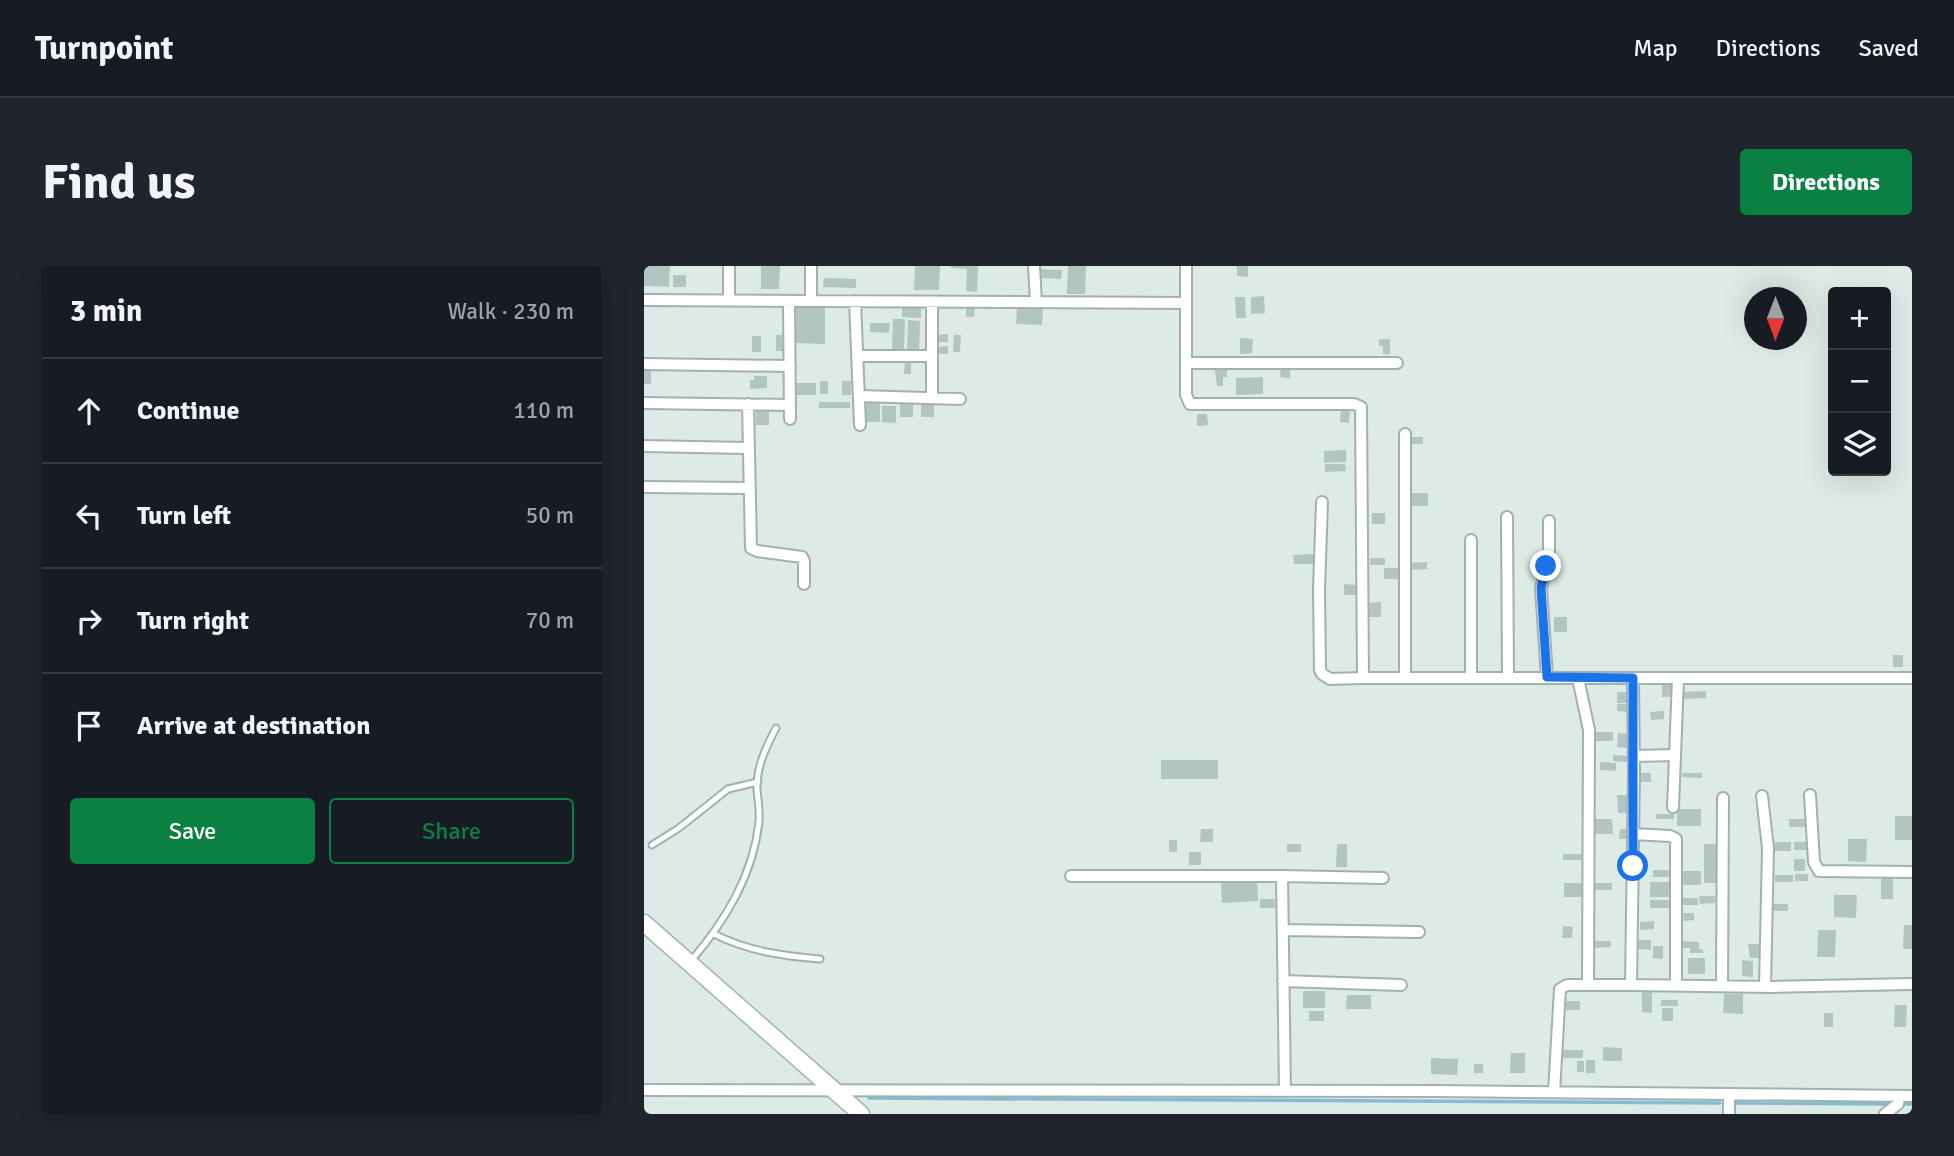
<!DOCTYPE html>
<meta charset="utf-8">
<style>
body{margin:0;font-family:Signika,sans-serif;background:#20242c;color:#f1f3f6}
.controls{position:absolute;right:21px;top:21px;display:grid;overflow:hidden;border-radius:7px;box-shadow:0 7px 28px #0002}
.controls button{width:63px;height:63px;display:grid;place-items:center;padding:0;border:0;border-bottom:2px solid #363941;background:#171b24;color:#f1f3f6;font:35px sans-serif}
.compass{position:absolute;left:1100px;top:21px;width:63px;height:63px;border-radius:50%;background:#171b24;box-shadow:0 7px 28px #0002;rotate:180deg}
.stop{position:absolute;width:21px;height:21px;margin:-16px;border:5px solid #1a73e8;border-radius:50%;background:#fff}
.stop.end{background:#1a73e8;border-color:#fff;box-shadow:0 2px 7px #0008}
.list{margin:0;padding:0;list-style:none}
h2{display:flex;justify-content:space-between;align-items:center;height:91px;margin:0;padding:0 28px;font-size:30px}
h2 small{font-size:23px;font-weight:400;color:#9ea1a6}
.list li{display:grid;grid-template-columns:46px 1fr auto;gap:21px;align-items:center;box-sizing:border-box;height:105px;padding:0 28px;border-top:2px solid #363941}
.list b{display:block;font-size:26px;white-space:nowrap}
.list em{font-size:23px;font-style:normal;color:#9ea1a6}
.actions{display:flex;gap:14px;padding:21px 28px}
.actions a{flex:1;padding:16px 0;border:2px solid #0b8043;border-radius:7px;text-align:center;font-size:24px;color:#0b8043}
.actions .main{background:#0b8043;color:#fff}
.icon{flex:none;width:38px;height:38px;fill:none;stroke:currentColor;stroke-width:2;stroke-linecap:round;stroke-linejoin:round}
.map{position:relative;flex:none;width:1268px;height:848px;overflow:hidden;border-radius:7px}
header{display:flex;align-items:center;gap:42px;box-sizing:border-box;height:98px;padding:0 35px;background:#171b24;border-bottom:2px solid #363941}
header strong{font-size:33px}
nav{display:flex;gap:38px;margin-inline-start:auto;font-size:24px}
.intro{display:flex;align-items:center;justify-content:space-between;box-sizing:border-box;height:168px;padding:0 42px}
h1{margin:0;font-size:49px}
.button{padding:18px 32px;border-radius:7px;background:#0b8043;color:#fff;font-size:24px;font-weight:700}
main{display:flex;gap:42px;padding:0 42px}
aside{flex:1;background:#171b24;border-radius:7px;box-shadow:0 7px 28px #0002}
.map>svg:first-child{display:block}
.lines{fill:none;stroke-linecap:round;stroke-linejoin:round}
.stream{stroke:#83bcd3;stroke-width:3.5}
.building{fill:#b3c5c0}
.service-casing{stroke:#a1b2ae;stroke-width:9}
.minor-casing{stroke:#a1b2ae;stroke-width:14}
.secondary-casing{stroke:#9db7b0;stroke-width:19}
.service{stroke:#fff;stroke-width:5}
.minor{stroke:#fff;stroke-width:10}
.secondary{stroke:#fff;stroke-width:16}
.route{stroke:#1a73e8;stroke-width:9}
</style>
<header>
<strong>Turnpoint</strong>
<nav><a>Map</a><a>Directions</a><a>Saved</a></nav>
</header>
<div class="intro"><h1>Find us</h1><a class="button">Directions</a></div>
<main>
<aside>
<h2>3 min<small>Walk · 230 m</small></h2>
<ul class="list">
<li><svg class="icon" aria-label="ahead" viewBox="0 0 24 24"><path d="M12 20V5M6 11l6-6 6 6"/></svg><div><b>Continue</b></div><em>110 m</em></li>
<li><svg class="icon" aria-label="left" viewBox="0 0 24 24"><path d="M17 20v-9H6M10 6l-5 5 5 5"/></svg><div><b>Turn left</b></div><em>50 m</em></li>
<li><svg class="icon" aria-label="right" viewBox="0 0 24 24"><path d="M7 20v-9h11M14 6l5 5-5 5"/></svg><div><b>Turn right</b></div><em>70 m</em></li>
<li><svg class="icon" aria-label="arrive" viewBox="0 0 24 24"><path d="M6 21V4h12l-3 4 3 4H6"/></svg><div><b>Arrive at destination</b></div></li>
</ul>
<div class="actions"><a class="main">Save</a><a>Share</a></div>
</aside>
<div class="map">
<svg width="1268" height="848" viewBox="0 0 1268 848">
<rect width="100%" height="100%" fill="#deeae6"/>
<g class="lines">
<path class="stream" d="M225,832L1076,837
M1090,837L1249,838
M1257,838H1268"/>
</g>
<path class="building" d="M0,0H26L25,21L0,20Z
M117,0H136L135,23H117Z
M271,0H296L295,24H270Z
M307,0H334L333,26L322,25L323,3L307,2Z
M424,0H442L441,28H423Z
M593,0H604V11L593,10Z
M395,3L418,4L417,13L395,12Z
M29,9H42V21H29Z
M180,12L212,13V22L179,21Z
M620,30L621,47L607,48V31Z
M591,31H601L602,52H592Z
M150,38H181V78L149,77Z
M258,39L277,40V52L258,51Z
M322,39H331L330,51H322Z
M373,41L399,42L398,59L372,58Z
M249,53H261L260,86L248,85Z
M264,54L276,55L275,87L263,86Z
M226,57H246L245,67L226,66Z
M304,68V76H292V69Z
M132,69H138L139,85H132Z
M310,69H317L316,86H309Z
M108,70H117V86H108Z
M596,72L609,73L608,87L596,88Z
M735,73H746V88H739V80H735Z
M304,80V88H294L293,81Z
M261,92H267V108H260Z
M570,99H583V111H579V120H573Z
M637,100L646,101V112L636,111Z
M0,104H7V118H0Z
M110,110H123V122L106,123V114H110Z
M619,111V128L592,129V112Z
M176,115H184V128H176Z
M198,115H207V129H198Z
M149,117H172V129H149Z
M277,133H290V151H277Z
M256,134L269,135V151H256Z
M175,136H206V142H175Z
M236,136V156H218L217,137Z
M238,140H252V157L238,156Z
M112,141H125V159H112Z
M697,141H706L705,157L696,156Z
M553,148H563L564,159L553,160Z
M768,171H779V178H768Z
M702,184V196L680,197V185Z
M681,198H701L702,205L681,206Z
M767,227H784V240H767Z
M728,247H741V258H728Z
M672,288L673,298H650L649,289Z
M726,292H741V299H726Z
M783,296V303L764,304V297Z
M740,302H760V313H740Z
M700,318L713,319V329H700Z
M737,336V351H722V337Z
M910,351H923V366H910Z
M1249,389H1259V401H1249Z
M1018,416H1029V431H1018Z
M1062,425V432L1040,433L1039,426Z
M973,426H987V437H973Z
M973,438H987V446L973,445Z
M1020,445V453L1007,454L1006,446Z
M949,466H969V475H949Z
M974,467L986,468V482L973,481Z
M969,489L984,490L983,496L969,495Z
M517,494H574V513H517Z
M956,496L972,497V505L956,504Z
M994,507H1007V516H994Z
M1038,507H1058V512L1038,511Z
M973,529H985V547H974Z
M1033,543H1057V560H1033Z
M1012,548H1030V553H1012Z
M1251,550H1268V574H1251Z
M948,553H968L969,568H949Z
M1145,553H1165V561H1145Z
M557,563H569V576H556Z
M976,563H986V573H975Z
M1204,573H1223L1222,596L1204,595Z
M525,574H533V586H525Z
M1131,576H1147V585H1131Z
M1150,576H1166V584H1150Z
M643,578H657V586H643Z
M693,578H703V601H692Z
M1060,578H1076L1075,617H1060Z
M545,586H557V599H545Z
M919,588H940V594H919Z
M1150,593H1161V605H1150Z
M1009,604H1029V611H1009Z
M1037,605H1057V619H1037Z
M1151,608H1164V615H1151Z
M1131,609H1149V616H1131Z
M1237,609H1249V633H1237Z
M613,612L614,635L578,637L577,614Z
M1006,616H1028V631H1006Z
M920,617H940V631H920Z
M947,617H968V624H947Z
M1190,629H1213L1212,652L1190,651Z
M1055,630H1071V637L1056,638Z
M1032,632H1054V639H1032Z
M616,633H631V642H616Z
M1006,634H1027V642H1006Z
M1125,638H1144V645H1125Z
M1039,647H1050V654L1040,655Z
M1010,655V663L996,664V656Z
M1260,659H1268V683H1259Z
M919,660L929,661L928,672H918Z
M1174,664H1192L1191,691H1173Z
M992,674H1007V684L992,683Z
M949,675H967V681L949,682Z
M1037,675L1055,676V683H1059V687H1046V682H1037Z
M1104,678H1121L1119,692H1106Z
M1009,680H1019V693L1009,692Z
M1044,692H1061V708H1044Z
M1098,694L1109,695V711L1098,710Z
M659,725H681V742H659Z
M998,725H1008V747L998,746Z
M1080,728H1099V748L1079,747Z
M703,729H727V743H702Z
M1017,734H1034V740H1017Z
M922,735H936V744H922Z
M1251,739H1263L1262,761H1250Z
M1018,742H1029V755H1018Z
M665,745H680V755H665Z
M1180,747H1189V761H1180Z
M959,781L978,782V795H959Z
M919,784H939V792H919Z
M867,787H881V807H866Z
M787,792L814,793L813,809L787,808Z
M942,794H951V807H942Z
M933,795H940V806H933Z
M830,798H839V807H830Z"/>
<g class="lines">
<defs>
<path id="service" d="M8,579L35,562L84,523L114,516
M70,668C104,685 138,690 176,693
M47,695C81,655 109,610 115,556C116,545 114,535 113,524C112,502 122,481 132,462"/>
<path id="minor" d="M85,0V34
M167,0V35
M390,0L392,36
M542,0V129L546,138H710L717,141L719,412H1268
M0,34L542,37
M145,35L146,153
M211,35L216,159
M288,36V132
M213,90H287
M542,97H753
M0,98L146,100
M215,130L316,133
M0,137L146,139
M104,138L107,282L113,285L158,291L160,295V318
M0,180L103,182
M0,221L104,222
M678,236L675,323L676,404L678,408L686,413L719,412
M863,251L864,411
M827,274V411
M761,411V168
M903,411L897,322L905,288V255
M934,412L945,464L944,719
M989,412L990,507L987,719L1128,721L1268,718
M990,490L1030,489
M1166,529L1170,596L1175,605L1268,606
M1118,530L1124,582L1121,721
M1029,541L1034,413
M989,568L1026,570L1032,573V720
M427,610H638L641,825
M638,610L739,612
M639,664L775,666
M639,715L757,719
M1078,720L1079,532
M0,824L793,825L1268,830
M910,826L916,723L923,719H987
M1085,828V848
M1241,848L1254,838L1255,830"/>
<path id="secondary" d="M0,657L217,848"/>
</defs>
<use href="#service" class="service-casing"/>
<use href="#minor" class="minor-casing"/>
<use href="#secondary" class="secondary-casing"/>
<use href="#service" class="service"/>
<use href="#minor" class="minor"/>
<use href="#secondary" class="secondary"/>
</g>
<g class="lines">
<path class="route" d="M902,300L897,322L903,411L989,412V600"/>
</g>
</svg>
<div class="controls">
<button>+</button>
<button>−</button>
<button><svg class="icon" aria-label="layers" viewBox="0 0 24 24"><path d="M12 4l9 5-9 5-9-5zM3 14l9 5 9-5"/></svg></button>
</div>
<svg class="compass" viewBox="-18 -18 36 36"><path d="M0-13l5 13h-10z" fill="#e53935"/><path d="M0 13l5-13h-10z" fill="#9ea1a6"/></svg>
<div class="stop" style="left:989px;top:600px"></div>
<div class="stop end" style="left:902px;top:300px"></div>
</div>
</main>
